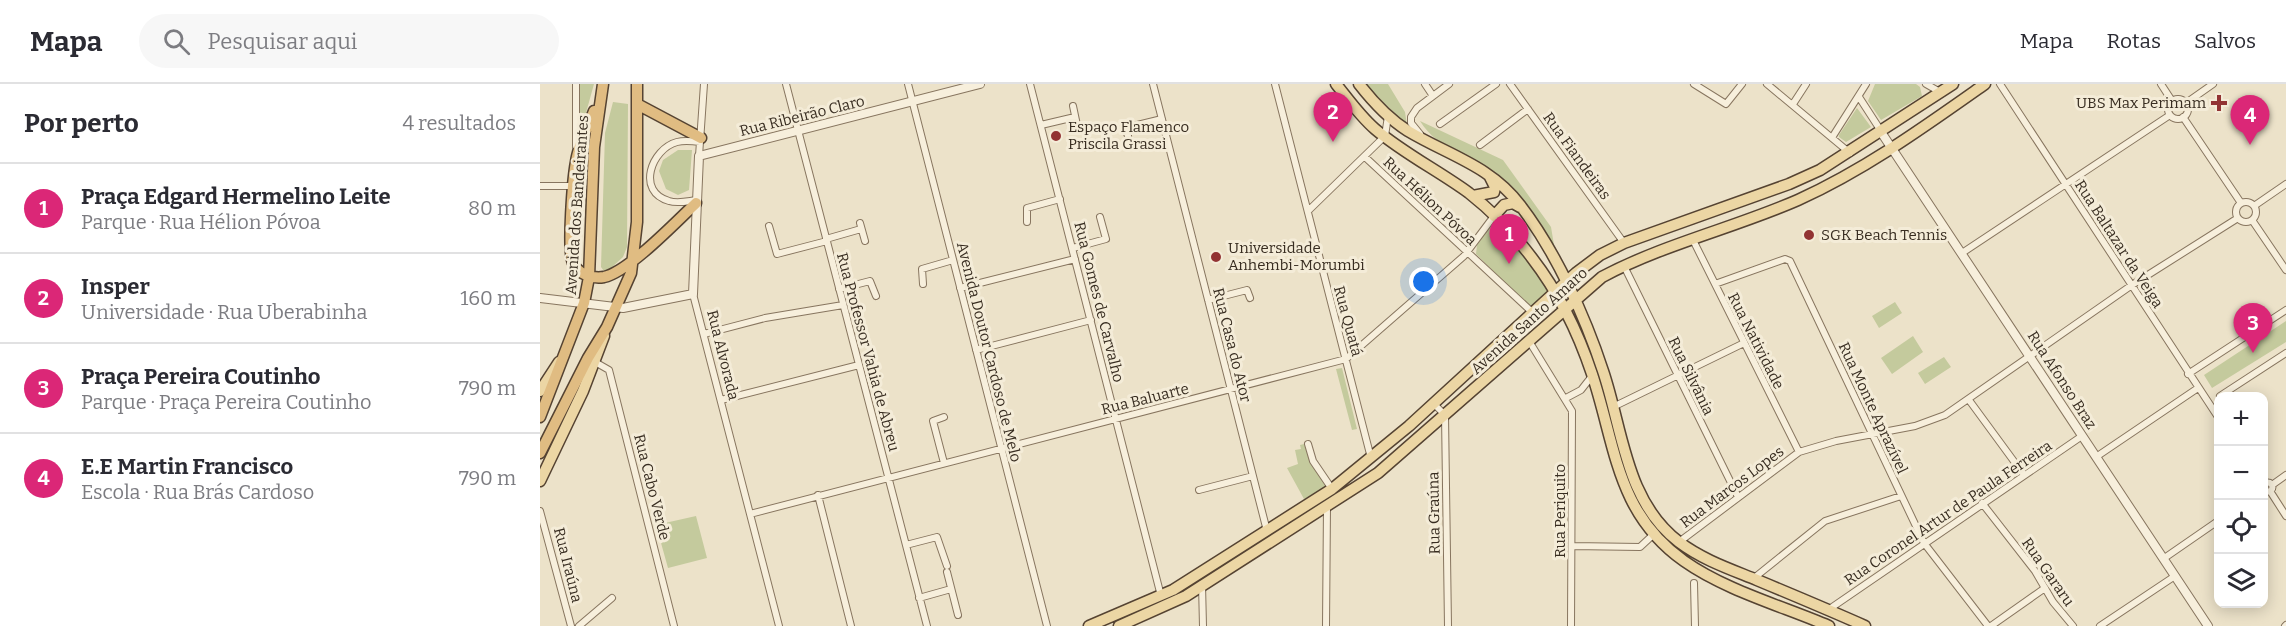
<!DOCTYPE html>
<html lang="pt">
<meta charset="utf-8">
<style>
body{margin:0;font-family:Bitter,serif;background:#f7f7f7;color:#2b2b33}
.controls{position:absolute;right:18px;bottom:18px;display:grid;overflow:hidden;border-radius:12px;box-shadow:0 3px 15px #0003}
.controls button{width:54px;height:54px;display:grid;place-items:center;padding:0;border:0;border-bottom:2px solid #e1e1e2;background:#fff;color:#2b2b33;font:30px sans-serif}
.you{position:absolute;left:884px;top:198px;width:21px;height:21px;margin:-15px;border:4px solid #fff;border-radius:50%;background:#1a73e8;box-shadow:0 0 0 9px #1a73e833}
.badge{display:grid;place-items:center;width:39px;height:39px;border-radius:50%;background:#db2777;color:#fff;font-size:20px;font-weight:700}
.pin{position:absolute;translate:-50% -50px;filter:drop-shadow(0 2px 3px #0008)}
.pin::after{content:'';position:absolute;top:32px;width:21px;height:18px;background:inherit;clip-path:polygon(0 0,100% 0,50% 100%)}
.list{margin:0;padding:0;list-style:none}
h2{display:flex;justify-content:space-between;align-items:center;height:78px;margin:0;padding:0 24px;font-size:26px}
h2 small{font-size:20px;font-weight:400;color:#7c7c81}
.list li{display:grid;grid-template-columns:39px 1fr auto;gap:18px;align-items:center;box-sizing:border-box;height:90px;padding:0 24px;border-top:2px solid #e1e1e2}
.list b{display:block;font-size:22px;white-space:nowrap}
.list p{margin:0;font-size:20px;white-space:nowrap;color:#7c7c81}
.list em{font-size:20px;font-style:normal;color:#7c7c81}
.icon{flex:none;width:33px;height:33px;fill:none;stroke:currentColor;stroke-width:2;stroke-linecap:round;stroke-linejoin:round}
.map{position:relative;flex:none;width:1746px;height:542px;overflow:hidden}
header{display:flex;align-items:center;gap:36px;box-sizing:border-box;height:84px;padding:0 30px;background:#fff;border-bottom:2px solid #e1e1e2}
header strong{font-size:28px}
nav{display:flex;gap:33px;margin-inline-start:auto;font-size:21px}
.search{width:420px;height:54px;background:#f7f7f7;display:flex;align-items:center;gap:15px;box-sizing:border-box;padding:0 21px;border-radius:33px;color:#7c7c81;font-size:22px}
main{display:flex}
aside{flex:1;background:#fff}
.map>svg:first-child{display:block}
.green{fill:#c4ca9d}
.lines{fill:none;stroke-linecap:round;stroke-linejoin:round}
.minor-casing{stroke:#87755f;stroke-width:8}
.tertiary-casing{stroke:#87755f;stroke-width:10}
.primary-casing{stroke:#554332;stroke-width:13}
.trunk-casing{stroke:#554332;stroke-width:13}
.minor{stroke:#f7efdc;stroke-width:6}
.tertiary{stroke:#f7efdc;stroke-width:8}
.primary{stroke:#ecd6a4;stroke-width:10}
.trunk{stroke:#e0bc82;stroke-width:10}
.poi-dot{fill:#923333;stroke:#f4ecd8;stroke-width:2}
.labels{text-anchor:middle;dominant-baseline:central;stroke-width:6;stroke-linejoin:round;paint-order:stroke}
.poi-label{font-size:15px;fill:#382d21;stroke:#f4ecd8;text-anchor:start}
.street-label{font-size:15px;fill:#382d21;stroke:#f4ecd8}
</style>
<header>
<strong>Mapa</strong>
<div class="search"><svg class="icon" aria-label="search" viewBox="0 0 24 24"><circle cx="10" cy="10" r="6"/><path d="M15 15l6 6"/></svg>Pesquisar aqui</div>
<nav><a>Mapa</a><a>Rotas</a><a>Salvos</a></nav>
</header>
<main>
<aside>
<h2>Por perto<small>4 resultados</small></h2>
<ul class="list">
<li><span class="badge">1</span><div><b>Praça Edgard Hermelino Leite</b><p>Parque · Rua Hélion Póvoa</p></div><em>80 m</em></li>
<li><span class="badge">2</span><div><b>Insper</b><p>Universidade · Rua Uberabinha</p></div><em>160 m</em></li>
<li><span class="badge">3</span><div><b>Praça Pereira Coutinho</b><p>Parque · Praça Pereira Coutinho</p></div><em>790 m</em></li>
<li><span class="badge">4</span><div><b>E.E Martin Francisco</b><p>Escola · Rua Brás Cardoso</p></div><em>790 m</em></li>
</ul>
</aside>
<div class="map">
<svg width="1746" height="542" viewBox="0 0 1746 542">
<rect width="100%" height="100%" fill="#ece2c9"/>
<path class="green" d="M39,0H54L44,36L38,37Z
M824,0H848L865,28L867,41Z
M1335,0H1376L1380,3L1382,12L1341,36L1328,17Z
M73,18L88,20L87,163L83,173L71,184L64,187L61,183L65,49Z
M1317,24L1331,43L1306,58L1299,53V51Z
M880,37L963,76L1011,143L1015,167C999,142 984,111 959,92C933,71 898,67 880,37Z
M138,66H152L149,106L138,111L126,105L119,87L123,76Z
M953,137L994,183L1009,207L993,223L984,222L978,212L936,170L937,161Z
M1355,218L1362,229L1339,244L1332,232Z
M1746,237V258L1672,304L1664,291Z
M1373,252L1383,268L1352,290L1341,274Z
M1404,273L1411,283L1385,300L1378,289Z
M802,284L817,345L812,346L796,285Z
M764,360L771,380L788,403L764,415L747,384L758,380L755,366L761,365L760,361Z
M156,432L167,474L128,484L116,441Z"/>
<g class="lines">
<defs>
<path id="minor" d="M246,0L387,542
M368,0L507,542
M490,0L621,512
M613,0L727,447
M735,0L831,374
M885,0L893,12
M970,0L1084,159
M1154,0L1186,20L1202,0
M1227,0L1310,69
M1386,0L1400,8
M1460,0L1678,333
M1621,0L1632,17
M1319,13L1341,47
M1628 25a10 10 0 1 1 20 0a10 10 0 1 1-20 0Z
M1646,19L1673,0
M1253,20L1266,0
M533,22L537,41
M1643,33L1701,119
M900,40L956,0
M501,41L535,33
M880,50L871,39V33L877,24L909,0
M588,52L585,44L622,35
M1293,52L1326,0
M940,61L988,25
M36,62V0
M159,72L164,0
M825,73L992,228
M0,102H34
M157,116C148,117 138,120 129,117C96,108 111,65 137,58C144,56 153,57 160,58
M1696 128a10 10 0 1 1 20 0a10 10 0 1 1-20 0Z
M1714,122L1746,100
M768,127L845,52L848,32
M1712,136L1746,186
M487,138V124L520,115
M320,139L325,157
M229,142L237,170L287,157
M286,155L321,145
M1153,156L1259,368
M533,164L566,155L560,133
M1422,169L1630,31
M1084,182L1198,413
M383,200L382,185L413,176
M1175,200L1245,175L1250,177L1384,459L1448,542
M420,204L535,175
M299,205L330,197L336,212
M153,210L239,542
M668,216L707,206L710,214
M164,250L225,234L303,221
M989,257L1032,327L1031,542
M436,266L551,236
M55,278L69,286L134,542
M1648,290L1746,226
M1680,312L1746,269
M1026,314L1041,306L1052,292
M181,316L319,281
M1429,316L1484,391
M894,320L905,331L908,542
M1073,323L1204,259
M404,333L393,337L404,379
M768,360L773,377L792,405
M1556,373L1658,304
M1723.5 403a4.5 4.5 0 1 1 9 0a4.5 4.5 0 1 1-9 0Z
M1732,401L1746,391
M659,406L713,392
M1730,407L1746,432
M278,411L311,542
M1442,419L1495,487L1513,518L1533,542
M0,427L31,542
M210,430L806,275L924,172L954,132
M1139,458L1259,368L1296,357L1375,342L1405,331L1592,201L1698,134
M366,461L397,453L407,482
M1032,462L1100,463L1114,450
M1623,475L1678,437
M407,488L418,531
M1214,494L1285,437L1361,412
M1154,499L1155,542
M662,500L663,542
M379,514L411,505
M1288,526L1542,352
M39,542L72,514
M786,542L787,422
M1451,542L1505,504
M1560,542L1635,492
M1745,542L1746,541"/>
<path id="tertiary" d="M1341,48L1668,542
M0,214L83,224L153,210L159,72L440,0"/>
<path id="primary" d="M796,0C808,15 820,32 835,45C863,69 899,87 929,109C952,127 974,150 992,174C1019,209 1038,248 1052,290C1076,362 1076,429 1144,477C1185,506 1242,522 1289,542
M819,0C833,18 849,35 868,47C908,71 951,82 980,121C1016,168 1045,232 1063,287C1083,346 1085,417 1139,458C1163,476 1190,485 1217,496C1253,511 1289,526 1325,542
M933,112L954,108L955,103L950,93
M954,132L964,121L973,119L980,123
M0,307L19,278
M0,397L43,307L64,252
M549,542L633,506L792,405L869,342L1036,189L1060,171L1084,159L1249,100L1280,86L1413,0
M579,542L646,512L838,389L1062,193C1124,160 1194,144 1258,116C1326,85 1384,43 1445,0"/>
<path id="trunk" d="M97,20L161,54
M54,27C48,43 38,61 36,78C33,94 27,167 33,179C38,190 52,195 64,193C88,188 136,138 156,119
M0,333L44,219L49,193L54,63L63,0
M0,369L48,274L67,243L91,189L97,138V0"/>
</defs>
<use href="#minor" class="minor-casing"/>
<use href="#tertiary" class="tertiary-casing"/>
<use href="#primary" class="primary-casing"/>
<use href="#trunk" class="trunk-casing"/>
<use href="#minor" class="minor"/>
<use href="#tertiary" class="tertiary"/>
<use href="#primary" class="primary"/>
<use href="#trunk" class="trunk"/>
</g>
<g class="poi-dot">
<path d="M1676 10h6v6h6v6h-6v6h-6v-6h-6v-6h6z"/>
<circle cx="516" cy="52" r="6"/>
<circle cx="1269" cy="151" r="6"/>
<circle cx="676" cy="173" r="6"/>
</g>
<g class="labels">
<g class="poi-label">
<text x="1666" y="19" text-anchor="end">UBS Max Perimam</text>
<text x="528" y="43">Espaço Flamenco<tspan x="528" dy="17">Priscila Grassi</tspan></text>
<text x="1281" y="151">SGK Beach Tennis</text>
<text x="688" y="164">Universidade<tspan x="688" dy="17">Anhembi-Morumbi</tspan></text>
</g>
<g class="street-label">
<text transform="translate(262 32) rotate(-14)">Rua Ribeirão Claro</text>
<text transform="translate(1037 72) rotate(54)">Rua Fiandeiras</text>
<text transform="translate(890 117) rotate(43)">Rua Hélion Póvoa</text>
<text transform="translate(37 121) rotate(-86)">Avenida dos Bandeirantes</text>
<text transform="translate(1579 160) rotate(57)">Rua Baltazar da Veiga</text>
<text transform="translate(559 218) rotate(76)">Rua Gomes de Carvalho</text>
<text transform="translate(808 237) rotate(75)">Rua Quatá</text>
<text transform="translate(989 237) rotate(-42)">Avenida Santo Amaro</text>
<text transform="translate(1216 257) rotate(63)">Rua Natividade</text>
<text transform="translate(692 261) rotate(76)">Rua Casa do Ator</text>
<text transform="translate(328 268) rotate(75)">Rua Professor Vahia de Abreu</text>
<text transform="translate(449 268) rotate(76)">Avenida Doutor Cardoso de Melo</text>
<text transform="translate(183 271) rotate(76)">Rua Alvorada</text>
<text transform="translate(1151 292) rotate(64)">Rua Silvânia</text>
<text transform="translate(1522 296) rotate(57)">Rua Afonso Braz</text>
<text transform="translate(605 315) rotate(-14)">Rua Baluarte</text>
<text transform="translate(1333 324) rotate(65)">Rua Monte Aprazível</text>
<text transform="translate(112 403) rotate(76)">Rua Cabo Verde</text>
<text transform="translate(1192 403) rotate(-37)">Rua Marcos Lopes</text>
<text transform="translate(1020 427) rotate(-90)">Rua Periquito</text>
<text transform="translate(894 429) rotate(-91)">Rua Graúna</text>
<text transform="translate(1408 429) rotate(-34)">Rua Coronel Artur de Paula Ferreira</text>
<text transform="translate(28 481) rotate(76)">Rua Iraúna</text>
<text transform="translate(1508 488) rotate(55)">Rua Gararu</text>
</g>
</g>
</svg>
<div class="controls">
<button>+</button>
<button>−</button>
<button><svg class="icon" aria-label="locate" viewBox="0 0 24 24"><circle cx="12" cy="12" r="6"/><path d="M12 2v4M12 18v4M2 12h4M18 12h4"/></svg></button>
<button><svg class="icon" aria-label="layers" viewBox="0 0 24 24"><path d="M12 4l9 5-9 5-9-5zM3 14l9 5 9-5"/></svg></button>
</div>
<div class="you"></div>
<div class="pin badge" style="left:969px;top:180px">1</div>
<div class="pin badge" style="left:793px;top:58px">2</div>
<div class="pin badge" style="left:1713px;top:269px">3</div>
<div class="pin badge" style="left:1710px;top:61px">4</div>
</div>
</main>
